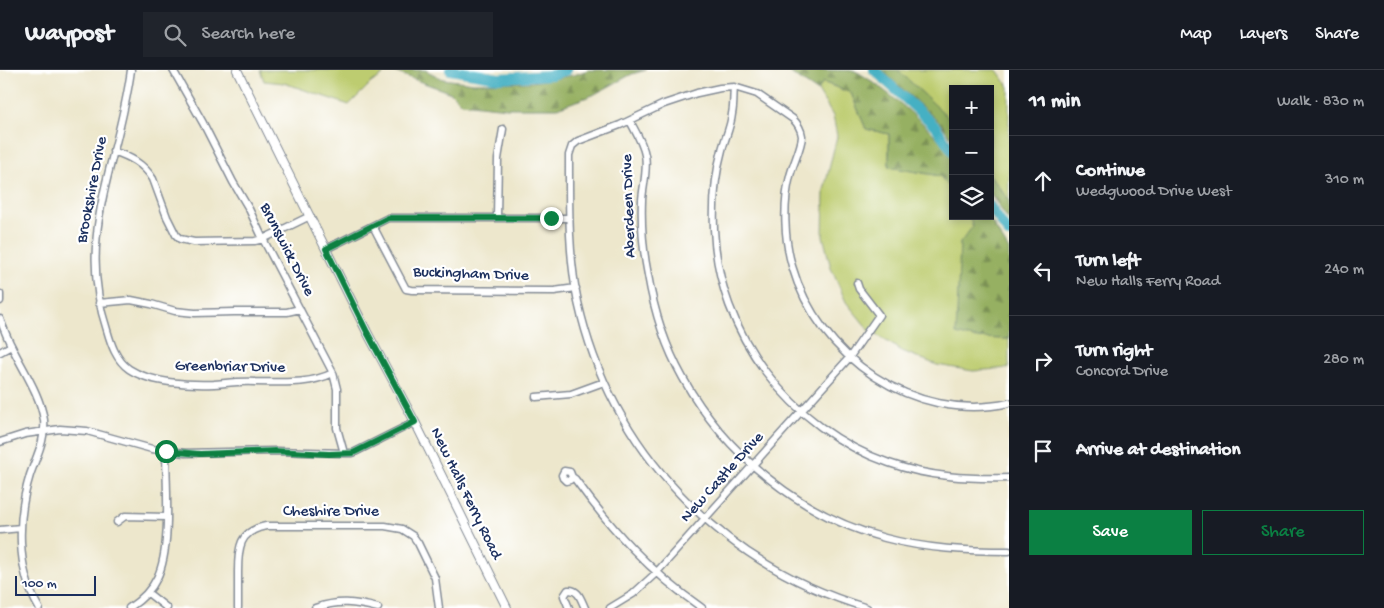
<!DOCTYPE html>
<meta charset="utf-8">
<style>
body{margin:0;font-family:"Gochi Hand",sans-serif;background:#20242c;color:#f1f3f6}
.controls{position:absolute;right:15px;top:15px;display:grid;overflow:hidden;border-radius:0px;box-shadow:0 2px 8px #0003}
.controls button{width:45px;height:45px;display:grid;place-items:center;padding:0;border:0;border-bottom:1px solid #363941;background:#171b24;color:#f1f3f6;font:25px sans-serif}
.scale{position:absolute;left:15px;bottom:12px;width:81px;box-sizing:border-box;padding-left:5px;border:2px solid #1b2f5e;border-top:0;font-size:14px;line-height:18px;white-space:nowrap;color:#1b2f5e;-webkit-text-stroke:4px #fff;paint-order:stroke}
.stop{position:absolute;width:15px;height:15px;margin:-11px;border:4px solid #0b8043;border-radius:50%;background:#fff}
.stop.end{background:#0b8043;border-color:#fff;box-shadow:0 1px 5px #0008}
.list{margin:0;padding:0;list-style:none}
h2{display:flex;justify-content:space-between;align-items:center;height:65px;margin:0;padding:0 20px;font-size:21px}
h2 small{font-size:16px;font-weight:400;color:#9ea1a6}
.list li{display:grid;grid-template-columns:32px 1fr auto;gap:15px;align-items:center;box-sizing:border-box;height:90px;padding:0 20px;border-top:1px solid #363941}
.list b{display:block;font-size:19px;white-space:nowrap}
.list p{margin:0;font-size:16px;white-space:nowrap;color:#9ea1a6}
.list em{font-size:16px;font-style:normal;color:#9ea1a6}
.actions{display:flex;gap:10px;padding:15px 20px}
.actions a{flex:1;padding:11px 0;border:1px solid #0b8043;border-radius:0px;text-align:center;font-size:18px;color:#0b8043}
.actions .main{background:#0b8043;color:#fff}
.icon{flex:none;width:28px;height:28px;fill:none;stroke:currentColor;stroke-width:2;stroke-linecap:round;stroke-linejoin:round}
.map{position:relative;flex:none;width:1009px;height:538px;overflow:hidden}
header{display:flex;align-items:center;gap:30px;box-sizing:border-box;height:70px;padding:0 25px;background:#171b24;border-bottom:1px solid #363941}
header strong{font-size:24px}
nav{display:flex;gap:28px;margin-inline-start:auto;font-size:18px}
.search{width:350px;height:45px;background:#20242c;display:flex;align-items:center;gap:12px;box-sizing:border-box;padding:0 18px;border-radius:0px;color:#9ea1a6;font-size:19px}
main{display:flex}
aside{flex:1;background:#171b24}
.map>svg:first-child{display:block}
.green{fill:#bdcc6f;stroke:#6c7e66}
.forest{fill:url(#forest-firs);stroke:#587060}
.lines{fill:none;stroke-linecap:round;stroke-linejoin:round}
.river{stroke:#45b0c3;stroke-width:10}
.minor-casing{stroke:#848b95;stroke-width:9}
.major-casing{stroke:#848b95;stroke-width:10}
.minor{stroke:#fff;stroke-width:6}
.major{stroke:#fff;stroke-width:8}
.route{stroke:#0b8043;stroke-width:6}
.labels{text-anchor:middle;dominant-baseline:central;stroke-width:4.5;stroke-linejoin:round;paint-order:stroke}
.street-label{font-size:16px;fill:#1b2f5e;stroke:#fff}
</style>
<header>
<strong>Waypost</strong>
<div class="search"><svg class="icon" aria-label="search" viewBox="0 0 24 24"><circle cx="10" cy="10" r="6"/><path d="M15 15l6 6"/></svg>Search here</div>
<nav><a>Map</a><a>Layers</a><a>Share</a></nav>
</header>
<main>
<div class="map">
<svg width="1009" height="538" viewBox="0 0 1009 538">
<defs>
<pattern id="forest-firs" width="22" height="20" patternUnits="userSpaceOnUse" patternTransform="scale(1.25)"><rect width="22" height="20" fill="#96b062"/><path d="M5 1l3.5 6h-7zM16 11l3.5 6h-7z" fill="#7a9054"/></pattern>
</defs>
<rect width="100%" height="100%" fill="#fff"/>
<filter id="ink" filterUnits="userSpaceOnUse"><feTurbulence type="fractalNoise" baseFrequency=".02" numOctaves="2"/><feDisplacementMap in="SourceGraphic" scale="10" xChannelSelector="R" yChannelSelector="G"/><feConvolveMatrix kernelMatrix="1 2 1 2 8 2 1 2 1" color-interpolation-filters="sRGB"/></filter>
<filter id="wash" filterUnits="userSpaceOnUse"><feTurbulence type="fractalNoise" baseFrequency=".0096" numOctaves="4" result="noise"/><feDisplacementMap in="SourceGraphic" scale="20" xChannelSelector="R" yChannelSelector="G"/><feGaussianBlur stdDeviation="1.12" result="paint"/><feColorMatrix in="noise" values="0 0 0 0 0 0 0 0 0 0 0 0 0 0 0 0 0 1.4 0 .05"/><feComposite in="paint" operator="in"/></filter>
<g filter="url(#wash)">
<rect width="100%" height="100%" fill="#ede7cc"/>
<path class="green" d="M260,0H384L382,6L372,12L349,35L284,13L264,11Z
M898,0H997L1009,17V131L990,105V19H953V53Z
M822,12L851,23L866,59L889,64V97L940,106L953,121V146H969L973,156L960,174L973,268L1009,269V298L973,301L937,295L902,281L869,260L846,232L831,198L823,166L824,120L837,66L833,46L818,21Z"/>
<path class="forest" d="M389,0H425L443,9L473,13L532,12L574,5L588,0H646L632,4L593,25L557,38H507L461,33L451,23Z
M786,0C799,0 846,0 855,1C875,10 948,70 953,90C955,99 953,112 953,121L940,106L889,97V64L866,59L851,23L823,12L817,21Z
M881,0H898L951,50L953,53V70L940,53Z
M990,105L1009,131V151L990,123Z
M969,146H988L1009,180V269L973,268L956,264L960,173L973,156Z"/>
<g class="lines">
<path class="river" d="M450,0L499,8L552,5L567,0
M874,0L936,57L953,82
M990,136L1009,164"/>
</g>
</g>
<g filter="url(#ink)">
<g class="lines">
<defs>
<path id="minor" d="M131,0C119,92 75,165 107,260C111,274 116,290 129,299C150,313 189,315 214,314C227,313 242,311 255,312C282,312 308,315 333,303
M173,0L203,53L233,112L249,139L263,169L333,303L337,319V358L344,383
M734,17C733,26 734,35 732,44C731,56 725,68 722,80C715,105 713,133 714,159C718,264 791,359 889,393C928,407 969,409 1009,408
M630,51C635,61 643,73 645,85C648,99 643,116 642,130C641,155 643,180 648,205C654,241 665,276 683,308C725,384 801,446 885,468C926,479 967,481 1009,481
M113,81C130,87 143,93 153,109L167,147L176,165L180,169L194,172L255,171L263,169L310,146
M497,148L498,89L503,59
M373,156L406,219L412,220L554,221L576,218
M326,179L388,148H569
M0,224V231
M99,233L131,230L151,234L175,241L195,243L234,242H287L300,239
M0,249C4,259 7,268 12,277C23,300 40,324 44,350C46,369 36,387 30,405C17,447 16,499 39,538
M0,282L11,276
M536,327L571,324L604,312
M0,372L25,364L60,359L87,361L152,379L185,383L275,381L344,383H353L415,352
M572,407L570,410L566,411L563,408L562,405L564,401L570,402L572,407L575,409C612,460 650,502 702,538
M117,452L125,446L166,447
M0,460L21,458
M148,523L167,538
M129,538C141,530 151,521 157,508C172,478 166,415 166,381
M238,538C238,526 238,514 238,502C238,478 239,461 266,456H385L402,459L413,466L418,473L435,508L439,538
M315,538C339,530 354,532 378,538
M569,538L564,526L568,520C579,519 581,530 585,538
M610,538L633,524L656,503L849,288L879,245L859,219L857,213
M867,538C722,495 611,381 578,232C568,184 569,135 569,85L572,76L578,71L620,55L664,34L697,23L720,18L734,17L757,24L793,49C798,54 801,59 802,66C802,76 793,94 790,106C783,134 784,168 792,196C818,287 914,354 1009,333"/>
<path id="major" d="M237,0L367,262L415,352L507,538"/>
</defs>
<use href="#minor" class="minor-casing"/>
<use href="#major" class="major-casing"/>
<use href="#minor" class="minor"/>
<use href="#major" class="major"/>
</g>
</g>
<g class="lines" filter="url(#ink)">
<path class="route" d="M166,381L200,384L275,381L329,384L353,383L415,352L367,262L326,179L388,148H551"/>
</g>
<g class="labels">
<g class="street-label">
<text transform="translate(93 120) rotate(-79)">Brookshire Drive</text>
<text transform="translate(630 136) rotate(-92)">Aberdeen Drive</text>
<text transform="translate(286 180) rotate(63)">Brunswick Drive</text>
<text transform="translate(471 205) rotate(2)">Buckingham Drive</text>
<text transform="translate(230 298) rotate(1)">Greenbriar Drive</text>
<text transform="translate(723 408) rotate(-48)">New Castle Drive</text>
<text transform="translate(465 424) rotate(64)">New Halls Ferry Road</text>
<text x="331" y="442">Cheshire Drive</text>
</g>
</g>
</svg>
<div class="controls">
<button>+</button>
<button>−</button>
<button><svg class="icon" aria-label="layers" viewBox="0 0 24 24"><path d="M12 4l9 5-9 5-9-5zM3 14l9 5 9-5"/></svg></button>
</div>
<div class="scale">100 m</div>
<div class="stop" style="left:166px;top:381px"></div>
<div class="stop end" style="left:551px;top:148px"></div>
</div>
<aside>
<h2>11 min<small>Walk · 830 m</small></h2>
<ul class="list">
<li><svg class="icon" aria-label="ahead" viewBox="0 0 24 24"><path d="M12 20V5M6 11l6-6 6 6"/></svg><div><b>Continue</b><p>Wedgwood Drive West</p></div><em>310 m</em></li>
<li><svg class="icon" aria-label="left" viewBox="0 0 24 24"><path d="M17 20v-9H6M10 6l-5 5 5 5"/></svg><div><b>Turn left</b><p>New Halls Ferry Road</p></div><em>240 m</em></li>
<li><svg class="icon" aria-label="right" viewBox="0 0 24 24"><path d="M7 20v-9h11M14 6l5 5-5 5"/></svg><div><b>Turn right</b><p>Concord Drive</p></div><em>280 m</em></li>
<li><svg class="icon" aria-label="arrive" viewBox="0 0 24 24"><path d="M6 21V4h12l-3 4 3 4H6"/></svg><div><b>Arrive at destination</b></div></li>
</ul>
<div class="actions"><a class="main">Save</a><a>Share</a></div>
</aside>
</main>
